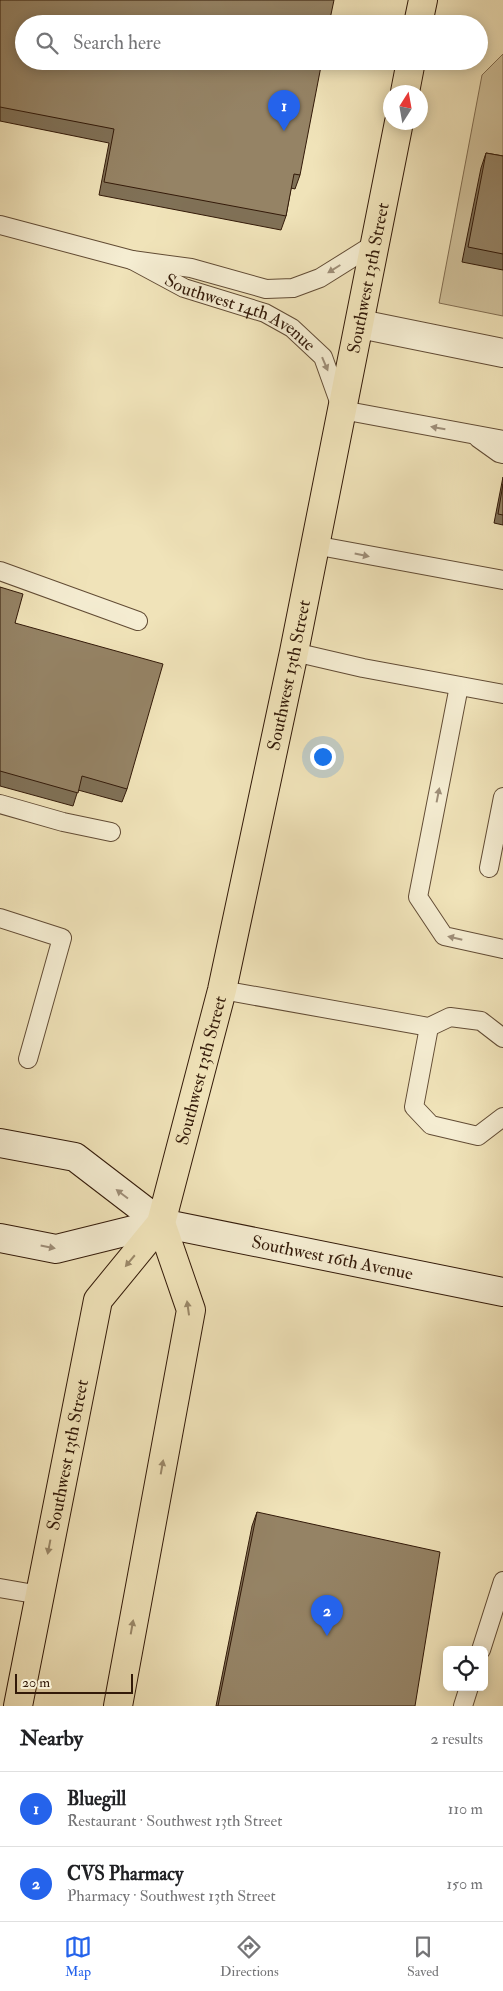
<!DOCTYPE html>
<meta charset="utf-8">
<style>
body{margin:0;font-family:"IM FELL Double Pica",serif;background:#f2f2f2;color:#202124}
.controls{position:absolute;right:15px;bottom:15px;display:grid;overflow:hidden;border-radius:8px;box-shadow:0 2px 12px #0003}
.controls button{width:45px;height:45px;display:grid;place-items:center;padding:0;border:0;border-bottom:1px solid #e0e0e0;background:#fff;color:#202124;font:25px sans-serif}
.compass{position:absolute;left:383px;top:85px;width:45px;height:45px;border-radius:50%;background:#fff;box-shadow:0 2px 12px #0003;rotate:11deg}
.scale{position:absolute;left:15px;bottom:12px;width:118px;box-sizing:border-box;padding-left:5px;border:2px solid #331a09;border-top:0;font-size:14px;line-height:18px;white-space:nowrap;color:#331a09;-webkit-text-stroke:4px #f5edd2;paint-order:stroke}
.you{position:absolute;left:322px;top:756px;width:18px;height:18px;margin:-12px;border:4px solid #fff;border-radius:50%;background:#1a73e8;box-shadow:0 0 0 8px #1a73e833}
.badge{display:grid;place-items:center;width:32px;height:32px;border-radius:50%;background:#2563eb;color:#fff;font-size:16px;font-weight:700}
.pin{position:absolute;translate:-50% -41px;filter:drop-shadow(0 1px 2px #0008)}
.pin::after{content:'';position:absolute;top:26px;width:18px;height:15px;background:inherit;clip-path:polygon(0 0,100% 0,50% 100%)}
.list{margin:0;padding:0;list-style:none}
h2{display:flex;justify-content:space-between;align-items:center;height:65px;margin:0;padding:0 20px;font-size:21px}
h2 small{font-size:16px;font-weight:400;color:#757577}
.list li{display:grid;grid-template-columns:32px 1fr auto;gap:15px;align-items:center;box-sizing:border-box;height:75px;padding:0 20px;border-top:1px solid #e0e0e0}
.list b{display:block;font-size:19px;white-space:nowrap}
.list p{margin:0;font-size:16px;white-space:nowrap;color:#757577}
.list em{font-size:16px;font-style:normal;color:#757577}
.icon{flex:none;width:28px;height:28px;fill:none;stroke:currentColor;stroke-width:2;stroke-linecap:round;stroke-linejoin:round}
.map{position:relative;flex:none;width:503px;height:1706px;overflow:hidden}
.search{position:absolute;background:#fff;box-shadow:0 2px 12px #0003;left:15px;right:15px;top:15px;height:55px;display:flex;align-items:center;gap:12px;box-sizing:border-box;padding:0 18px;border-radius:28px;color:#757577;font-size:19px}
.sheet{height:215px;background:#fff}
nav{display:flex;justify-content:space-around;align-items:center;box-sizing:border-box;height:70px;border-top:1px solid #e0e0e0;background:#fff;font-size:14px;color:#757577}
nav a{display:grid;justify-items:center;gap:2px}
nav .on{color:#2563eb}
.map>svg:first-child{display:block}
.green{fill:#d0c19b;stroke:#826e52}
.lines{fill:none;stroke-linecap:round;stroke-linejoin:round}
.lane-casing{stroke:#624c35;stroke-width:20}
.street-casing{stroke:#624c35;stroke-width:30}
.secondary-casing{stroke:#331a09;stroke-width:30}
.primary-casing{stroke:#331a09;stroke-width:30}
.lane{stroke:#f5edd2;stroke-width:18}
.street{stroke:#f5edd2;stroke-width:28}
.secondary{stroke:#f5edd2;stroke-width:28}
.primary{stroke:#f0e3b9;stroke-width:28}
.wall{fill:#807157;stroke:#331a09}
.building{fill:#958365;stroke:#331a09}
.oneway{fill:#9e8e78}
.oneway2{fill:#9b896a}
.labels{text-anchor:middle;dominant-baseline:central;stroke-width:5;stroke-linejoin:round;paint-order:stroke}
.street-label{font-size:18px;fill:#331a09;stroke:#f5edd2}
</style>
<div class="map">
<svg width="503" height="1706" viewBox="0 0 503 1706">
<rect width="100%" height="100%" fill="#f0e3b9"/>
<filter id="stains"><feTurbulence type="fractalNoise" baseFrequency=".004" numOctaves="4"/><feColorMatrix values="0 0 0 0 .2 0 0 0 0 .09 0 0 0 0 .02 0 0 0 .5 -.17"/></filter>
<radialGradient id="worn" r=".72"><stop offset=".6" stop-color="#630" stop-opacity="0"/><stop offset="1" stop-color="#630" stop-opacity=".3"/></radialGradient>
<path class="green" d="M503,54V316L439,303L482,75Z"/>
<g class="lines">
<defs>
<g id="lane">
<path d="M0,225L132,260L191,268L266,289L293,288L320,278L376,243"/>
<path id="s1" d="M132,260L184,288L265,313L292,328L323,357L342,410L503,440"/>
<path d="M478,438L499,453L503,454"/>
<path d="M314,545L503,580"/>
<path d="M0,571L138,621"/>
<path d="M294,652L363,668L503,694"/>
<path d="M459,686L418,897L444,936L503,949"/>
<path d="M0,804L63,822L111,832"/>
<path d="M489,868L503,797"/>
<path d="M0,918L62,938L28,1059"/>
<path d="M222,990L429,1027L450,1017L481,1021L503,1038"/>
<path d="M429,1027L414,1107L431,1125L478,1136L503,1117"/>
<path d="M0,1588L40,1595"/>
<path d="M481,1650L503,1581"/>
<path d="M463,1706L469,1687"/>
</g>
<path id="street" d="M360,324L503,353"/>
<g id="secondary">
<path d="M0,1143L75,1157L161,1223"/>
<path id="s2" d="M0,1238L56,1249L161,1223L503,1292"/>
</g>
<g id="primary">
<path d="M418,24L423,0"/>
<path d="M405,92L411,61"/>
<path id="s3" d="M18,1706L98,1300L161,1223L222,990L294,652L399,122"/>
<path d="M118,1706L191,1310L161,1223"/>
</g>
</defs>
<use href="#lane" class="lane-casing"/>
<use href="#street" class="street-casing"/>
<use href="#secondary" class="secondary-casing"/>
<use href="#primary" class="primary-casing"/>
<use href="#lane" class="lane"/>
<use href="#street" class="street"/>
<use href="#secondary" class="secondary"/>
<use href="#primary" class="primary"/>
</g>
<path class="wall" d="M0,0L300,175L295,189L291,188L286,216L281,230L99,195L109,143L0,121Z
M486,153L503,156V270L462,262L481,168Z
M503,477V525L494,523Z
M0,587L15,623L127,789L122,802L78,790L73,806L0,786Z
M257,1512L415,1706H216L252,1526Z"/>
<path class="building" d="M0,0H334L329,24H24V61H322L300,175L294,174L286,216L104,182L114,129L0,107Z
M486,153L503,156V254L468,247Z
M503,484V515L498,514Z
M0,587L23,594L15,623L163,664L127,789L82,776L78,793L0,771Z
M257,1512L440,1552L415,1706H218Z"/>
<defs><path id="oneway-solid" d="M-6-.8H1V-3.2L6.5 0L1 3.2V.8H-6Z" transform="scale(1.25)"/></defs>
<g class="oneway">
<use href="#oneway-solid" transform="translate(334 269) rotate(148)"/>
<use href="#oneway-solid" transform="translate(325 364) rotate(67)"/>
<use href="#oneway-solid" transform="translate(438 428) rotate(-170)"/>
<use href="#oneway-solid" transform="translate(362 555) rotate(12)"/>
<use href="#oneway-solid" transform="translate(438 795) rotate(-79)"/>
<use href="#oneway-solid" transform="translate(455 938) rotate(-167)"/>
<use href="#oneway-solid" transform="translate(122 1194) rotate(-143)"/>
<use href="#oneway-solid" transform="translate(48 1247) rotate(11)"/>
</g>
<g class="oneway2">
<use href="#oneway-solid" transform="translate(130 1261) rotate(130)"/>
<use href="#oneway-solid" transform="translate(188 1308) rotate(-98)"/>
<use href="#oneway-solid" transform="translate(162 1467) rotate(-80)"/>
<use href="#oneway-solid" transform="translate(49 1547) rotate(101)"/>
<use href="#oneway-solid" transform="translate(132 1627) rotate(-80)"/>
</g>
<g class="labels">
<g class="street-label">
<text stroke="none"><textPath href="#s3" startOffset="1481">Southwest 13th Street</textPath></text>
<text stroke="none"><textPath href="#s1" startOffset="121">Southwest 14th Avenue</textPath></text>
<text stroke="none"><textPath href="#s3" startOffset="1076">Southwest 13th Street</textPath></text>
<text stroke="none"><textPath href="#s3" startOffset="671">Southwest 13th Street</textPath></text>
<text stroke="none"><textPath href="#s2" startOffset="340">Southwest 16th Avenue</textPath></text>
<text stroke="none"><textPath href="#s3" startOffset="256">Southwest 13th Street</textPath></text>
</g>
</g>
<rect width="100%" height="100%" filter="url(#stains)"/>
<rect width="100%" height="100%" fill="url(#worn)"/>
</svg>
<div class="controls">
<button><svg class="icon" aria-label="locate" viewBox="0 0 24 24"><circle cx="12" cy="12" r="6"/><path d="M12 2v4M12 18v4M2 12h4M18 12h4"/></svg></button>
</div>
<svg class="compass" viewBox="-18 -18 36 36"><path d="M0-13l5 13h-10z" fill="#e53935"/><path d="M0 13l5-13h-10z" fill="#757577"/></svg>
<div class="scale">20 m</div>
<div class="you"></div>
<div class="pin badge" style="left:284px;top:131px">1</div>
<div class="pin badge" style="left:327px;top:1636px">2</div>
<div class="search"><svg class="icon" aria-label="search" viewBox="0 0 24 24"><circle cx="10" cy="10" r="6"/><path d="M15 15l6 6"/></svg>Search here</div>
</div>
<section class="sheet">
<h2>Nearby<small>2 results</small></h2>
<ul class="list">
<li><span class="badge">1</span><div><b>Bluegill</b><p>Restaurant · Southwest 13th Street</p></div><em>110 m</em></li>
<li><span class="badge">2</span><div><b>CVS Pharmacy</b><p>Pharmacy · Southwest 13th Street</p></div><em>150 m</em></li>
</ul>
</section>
<nav>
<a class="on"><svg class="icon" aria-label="map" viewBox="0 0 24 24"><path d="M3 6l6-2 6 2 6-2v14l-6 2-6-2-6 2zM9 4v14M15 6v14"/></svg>Map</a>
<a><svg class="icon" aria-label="directions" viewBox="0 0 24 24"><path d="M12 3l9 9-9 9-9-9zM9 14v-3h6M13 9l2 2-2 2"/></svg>Directions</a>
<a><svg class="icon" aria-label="saved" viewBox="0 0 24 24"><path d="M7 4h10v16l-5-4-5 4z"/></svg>Saved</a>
</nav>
